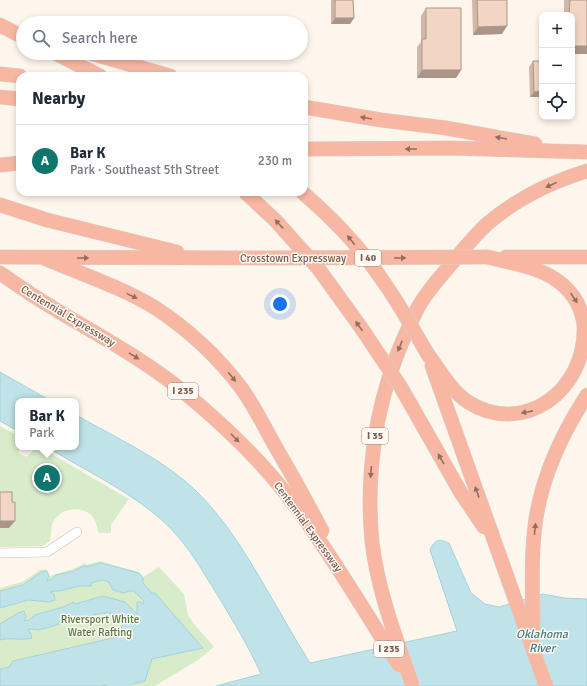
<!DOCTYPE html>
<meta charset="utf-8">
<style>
body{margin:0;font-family:Signika,sans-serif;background:#f2f2f3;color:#1f2937}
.controls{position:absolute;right:12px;top:12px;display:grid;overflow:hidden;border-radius:8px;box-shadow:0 2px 6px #0003}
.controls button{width:36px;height:36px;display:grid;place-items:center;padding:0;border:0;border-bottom:1px solid #e0e1e3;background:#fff;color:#1f2937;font:20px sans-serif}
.you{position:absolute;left:280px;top:304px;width:14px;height:14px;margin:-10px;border:3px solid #fff;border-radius:50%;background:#1a73e8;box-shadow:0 0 0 6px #1a73e833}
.badge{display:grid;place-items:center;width:26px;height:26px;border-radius:50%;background:#0f766e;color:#fff;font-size:13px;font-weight:700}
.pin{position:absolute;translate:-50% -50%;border:2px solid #fff;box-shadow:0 1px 4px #0006}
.popup{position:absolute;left:15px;top:398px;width:64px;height:52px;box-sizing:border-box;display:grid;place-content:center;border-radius:8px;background:#fff;filter:drop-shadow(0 1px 3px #0005);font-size:13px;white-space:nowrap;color:#747a83}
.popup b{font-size:15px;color:#1f2937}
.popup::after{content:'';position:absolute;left:50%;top:100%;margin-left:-8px;border:8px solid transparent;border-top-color:#fff}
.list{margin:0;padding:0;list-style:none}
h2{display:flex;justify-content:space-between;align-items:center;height:52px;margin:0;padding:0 16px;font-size:17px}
h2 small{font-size:13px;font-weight:400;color:#747a83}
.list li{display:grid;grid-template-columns:26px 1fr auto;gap:12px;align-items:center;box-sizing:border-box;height:72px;padding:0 16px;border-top:1px solid #e0e1e3}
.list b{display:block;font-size:15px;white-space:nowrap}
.list p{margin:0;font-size:13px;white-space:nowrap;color:#747a83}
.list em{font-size:13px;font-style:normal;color:#747a83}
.icon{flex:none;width:22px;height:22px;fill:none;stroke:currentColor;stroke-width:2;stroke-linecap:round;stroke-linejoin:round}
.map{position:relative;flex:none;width:587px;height:686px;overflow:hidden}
.search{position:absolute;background:#fff;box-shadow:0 2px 6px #0003;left:16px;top:16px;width:292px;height:44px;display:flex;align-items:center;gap:10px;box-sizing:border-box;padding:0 14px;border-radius:22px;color:#747a83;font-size:15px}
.panel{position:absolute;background:#fff;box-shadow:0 2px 6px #0003;left:16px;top:72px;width:292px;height:124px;border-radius:12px}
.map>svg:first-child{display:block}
.green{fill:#d8ecc9}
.water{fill:#bfe3e8;stroke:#a5d3da}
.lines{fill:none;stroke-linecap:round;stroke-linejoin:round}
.canal{stroke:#bfe3e8;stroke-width:9}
.minor-casing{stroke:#d1beb0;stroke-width:10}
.highway-casing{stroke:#dad1cd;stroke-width:15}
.minor{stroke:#fff;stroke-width:9}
.highway{stroke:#f7b7a3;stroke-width:14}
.highway-bridge-casing{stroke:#dad1cd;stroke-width:15;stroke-linecap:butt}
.highway-bridge{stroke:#f7b7a3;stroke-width:14}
.wall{fill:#d1b7a8}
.shaded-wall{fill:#aa9588}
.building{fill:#f3d5c3;stroke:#aa9588}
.oneway{fill:#936e5e}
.labels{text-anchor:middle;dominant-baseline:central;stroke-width:3;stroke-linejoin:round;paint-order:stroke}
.shield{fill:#fffaf3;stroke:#a28b7f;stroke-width:1}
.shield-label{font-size:10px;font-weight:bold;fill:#7a5c4d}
.street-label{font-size:11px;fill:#7a5c4d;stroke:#fffaf3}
.park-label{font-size:11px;fill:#537a41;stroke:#fffaf3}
.water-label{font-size:12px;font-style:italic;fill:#437c86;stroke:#fffaf3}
</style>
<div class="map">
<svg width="587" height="686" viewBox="0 0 587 686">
<rect width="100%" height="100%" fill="#fdf6ec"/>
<path class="green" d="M0,426L18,436V447H20L18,453L27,457L36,447H39L129,499L111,525V533H99C97,528 96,521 92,516C82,505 62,508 54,520C48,530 56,541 42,546L0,547Z
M100,561L138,572L143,577L159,567L184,594L188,615L194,624L214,647L198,660L155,686H0V588L22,582L40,570L46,569L48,575L46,578L55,574L73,569L85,563L86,565Z"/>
<path class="water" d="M0,372L51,401H18V431L0,421Z
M76,415C111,435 154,455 185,481C221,512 243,549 267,590C281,614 295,639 310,663L457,631L430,550C435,539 439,539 449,543L471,593L485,604L499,607L543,594L564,598L587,599V686H216L261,674C249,647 233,621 218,596C199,565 181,533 151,511C119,486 81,468 47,447H76Z
M101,563L139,573L143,578V583L152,593H155L203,648L152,659L145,681L129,685L127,680L102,686H0V669L9,667L13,661L117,637L125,620C114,607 93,615 79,619V622H67L39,630L31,629L27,630L30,632L32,638C21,641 10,637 0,640V624L18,613L24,611L26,617L24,621L29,620L35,615L63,607L74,602L75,604L103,596L125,602L137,614V602H141L143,604L144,601L134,591H129L124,593L113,590L109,582L102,580L91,583V586H79L60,591H55L50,592L54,594L55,600L49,602L28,600L0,608V591L23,585L41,572L47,571L49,576L47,581L52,579L56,575L74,571L85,565L86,567Z"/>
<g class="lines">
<path class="canal" d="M112,686L128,682L136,674"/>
<defs>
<path id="minor" d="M0,553L47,552L77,532"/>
<path id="highway" d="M0,25L23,37
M55,53L100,76
M90,53L170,76
M0,74L20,76
M0,97L20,99
M304,107L381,120L446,128L535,144
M304,149L450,148L587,152
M0,165L20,163
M0,205L47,220L177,252
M0,257L249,258
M506,257H587
M44,258C79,273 121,287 154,307C188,329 218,357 242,389C254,406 264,426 274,444C291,473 307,502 322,531
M0,273C17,285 35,297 53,308C98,335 145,360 185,393C225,426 263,462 293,503C332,555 364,611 399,665
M427,353C439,369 451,391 468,402C523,437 587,391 584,325C582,310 575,296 564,286C544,267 513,264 488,257
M432,366L546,686
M411,405L461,493L484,527
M533,638C533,598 530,558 536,518C543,474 563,432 587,395
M412,684C396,638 378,592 372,542C365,470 377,395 408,329C412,321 415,312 420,304C429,289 441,276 452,263C463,250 474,236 487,224C515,200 551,182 587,171"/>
</defs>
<use href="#minor" class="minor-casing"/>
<use href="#highway" class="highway-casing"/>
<use href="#minor" class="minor"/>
<use href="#highway" class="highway"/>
<defs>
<path id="highway-bridge" d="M245,192L276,221L318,268L362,329L400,386L411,405
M302,192C317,205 331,218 344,232C378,268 403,311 427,353
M249,258L488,257"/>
</defs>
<use href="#highway-bridge" class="highway-bridge-casing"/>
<use href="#highway-bridge" class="highway-bridge"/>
</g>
<path class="wall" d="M331,0H353L354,18L350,24H331Z
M472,0H507L502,34L473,35Z
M564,0H587V54H572V15H564Z
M426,8L461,70L456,78H417V47L421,42V16Z
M533,61L542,97H530L529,67Z"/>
<path class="shaded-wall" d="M335,18H354L350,24H331Z
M507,26L502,34L473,35L478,27Z
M572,46H587V54H572Z
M422,70H461L456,78H417Z
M542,91V97H530L534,92Z
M0,521H15L9,528H0Z"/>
<path class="building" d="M335,0H353L354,18H335Z
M477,0H507V26L478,27Z
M570,0H587V46H572V15H569Z
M426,8H461V70H422V39H426Z
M533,61H542V91L534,92Z
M0,492H12V502H15V521H0Z"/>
<defs><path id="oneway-solid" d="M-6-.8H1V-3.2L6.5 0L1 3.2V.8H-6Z"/></defs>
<g class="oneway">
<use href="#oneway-solid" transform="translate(366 118) rotate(-170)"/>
<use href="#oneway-solid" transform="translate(501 138) rotate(-170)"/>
<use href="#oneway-solid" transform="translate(411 149) rotate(180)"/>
<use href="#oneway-solid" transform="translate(551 185) rotate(155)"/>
<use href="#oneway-solid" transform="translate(279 224) rotate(-133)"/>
<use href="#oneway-solid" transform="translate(351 240) rotate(-128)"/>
<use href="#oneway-solid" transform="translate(83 258)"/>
<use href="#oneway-solid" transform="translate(400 258)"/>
<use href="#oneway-solid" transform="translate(132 296) rotate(26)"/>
<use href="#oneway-solid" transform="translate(574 298) rotate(56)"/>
<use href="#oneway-solid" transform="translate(359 326) rotate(-125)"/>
<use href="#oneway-solid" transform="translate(400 346) rotate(112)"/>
<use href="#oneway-solid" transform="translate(134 356) rotate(32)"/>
<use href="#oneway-solid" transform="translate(232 377) rotate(51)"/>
<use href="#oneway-solid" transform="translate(527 412) rotate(169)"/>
<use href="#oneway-solid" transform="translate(235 438) rotate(45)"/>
<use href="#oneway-solid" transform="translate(441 459) rotate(-120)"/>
<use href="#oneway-solid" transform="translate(371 472) rotate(94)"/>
<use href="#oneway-solid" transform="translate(477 492) rotate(-110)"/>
<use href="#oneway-solid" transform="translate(535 529) rotate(-84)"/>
</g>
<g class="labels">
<g class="shield">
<rect x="355" y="250" width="26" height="16" rx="3"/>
<rect x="168" y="383" width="30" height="16" rx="3"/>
<rect x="362" y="428" width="26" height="16" rx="3"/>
<rect x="374" y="641" width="30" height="16" rx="3"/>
</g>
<g class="shield-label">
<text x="368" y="258">I 40</text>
<text x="183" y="391">I 235</text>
<text x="375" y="436">I 35</text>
<text x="389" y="649">I 235</text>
</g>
<g class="street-label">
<text x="293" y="258">Crosstown Expressway</text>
<text transform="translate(68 316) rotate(31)">Centennial Expressway</text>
<text transform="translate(308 527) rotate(54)">Centennial Expressway</text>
</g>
<g class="park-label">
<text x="100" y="619">Riversport White<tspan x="100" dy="13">Water Rafting</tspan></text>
</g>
<g class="water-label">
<text x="542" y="634">Oklahoma<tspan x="542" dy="14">River</tspan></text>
</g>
</g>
</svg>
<div class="controls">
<button>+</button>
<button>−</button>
<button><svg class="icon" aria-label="locate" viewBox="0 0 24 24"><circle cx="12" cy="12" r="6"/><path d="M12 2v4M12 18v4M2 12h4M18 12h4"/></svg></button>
</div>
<div class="you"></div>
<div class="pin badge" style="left:47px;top:478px">A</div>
<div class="popup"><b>Bar K</b>Park</div>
<div class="search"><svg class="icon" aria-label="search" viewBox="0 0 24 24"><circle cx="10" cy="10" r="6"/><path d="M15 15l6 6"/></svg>Search here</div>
<section class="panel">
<h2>Nearby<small></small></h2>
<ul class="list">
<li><span class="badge">A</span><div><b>Bar K</b><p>Park · Southeast 5th Street</p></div><em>230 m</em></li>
</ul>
</section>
</div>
